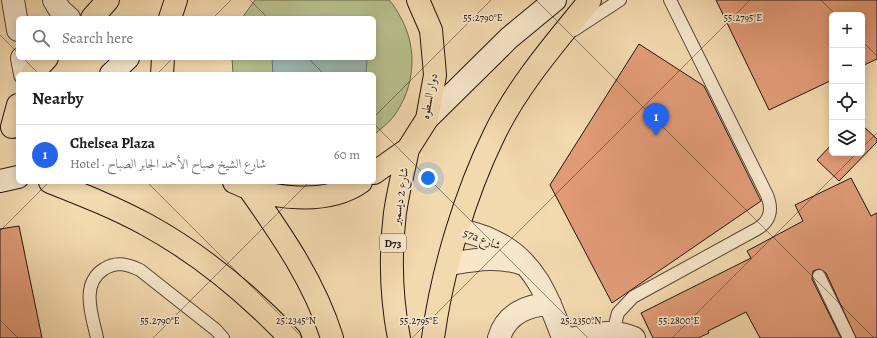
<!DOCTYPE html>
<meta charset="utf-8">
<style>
body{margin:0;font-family:Alegreya,Amiri,serif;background:#f2f2f2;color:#202124}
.controls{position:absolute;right:12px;top:12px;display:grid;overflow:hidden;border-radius:6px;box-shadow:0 2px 10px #0003}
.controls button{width:36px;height:36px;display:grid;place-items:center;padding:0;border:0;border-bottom:1px solid #e0e0e0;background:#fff;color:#202124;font:20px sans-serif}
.you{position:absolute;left:428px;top:178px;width:14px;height:14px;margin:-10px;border:3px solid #fff;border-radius:50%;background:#1a73e8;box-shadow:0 0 0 6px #1a73e833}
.badge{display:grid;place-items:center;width:26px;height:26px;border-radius:50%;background:#2563eb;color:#fff;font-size:13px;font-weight:700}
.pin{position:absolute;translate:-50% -33px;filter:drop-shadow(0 1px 2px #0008)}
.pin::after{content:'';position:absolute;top:21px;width:14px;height:12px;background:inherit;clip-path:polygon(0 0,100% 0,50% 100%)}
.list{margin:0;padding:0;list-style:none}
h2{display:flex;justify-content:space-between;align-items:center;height:52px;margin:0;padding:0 16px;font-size:17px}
h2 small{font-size:13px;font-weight:400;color:#757577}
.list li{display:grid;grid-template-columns:26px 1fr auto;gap:12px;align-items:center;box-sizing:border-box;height:60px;padding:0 16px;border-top:1px solid #e0e0e0}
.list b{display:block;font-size:15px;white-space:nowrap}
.list p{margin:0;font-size:13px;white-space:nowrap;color:#757577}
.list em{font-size:13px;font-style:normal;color:#757577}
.icon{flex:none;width:22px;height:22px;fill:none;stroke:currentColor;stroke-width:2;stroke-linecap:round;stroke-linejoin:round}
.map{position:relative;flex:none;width:877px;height:338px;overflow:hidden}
.search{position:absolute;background:#fff;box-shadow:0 2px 10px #0003;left:16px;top:16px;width:360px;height:44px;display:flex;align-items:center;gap:10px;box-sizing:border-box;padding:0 14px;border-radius:6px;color:#757577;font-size:15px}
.panel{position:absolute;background:#fff;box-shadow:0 2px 10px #0003;left:16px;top:72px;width:360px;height:112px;border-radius:6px}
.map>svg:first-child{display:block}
.green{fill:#b7c08d;stroke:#6c6a4e}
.water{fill:#9eb9b3;stroke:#6c7771}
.building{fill:#e19b77;stroke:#20150e}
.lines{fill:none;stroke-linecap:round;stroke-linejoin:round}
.lane-casing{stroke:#554636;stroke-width:14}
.street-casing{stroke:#554636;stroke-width:24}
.secondary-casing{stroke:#20150e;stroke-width:24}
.primary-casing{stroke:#20150e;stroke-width:24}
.lane{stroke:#f7e6ca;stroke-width:12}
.street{stroke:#f7e6ca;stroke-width:22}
.secondary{stroke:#f7e6ca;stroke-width:22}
.primary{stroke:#f3d9ae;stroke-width:22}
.ticks{fill:none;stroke:#20150e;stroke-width:1;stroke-opacity:0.45}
.labels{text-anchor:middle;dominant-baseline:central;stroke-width:3.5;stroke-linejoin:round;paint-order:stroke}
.shield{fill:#f7e6ca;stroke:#605446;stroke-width:1}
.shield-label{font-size:11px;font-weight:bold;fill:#20150e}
.street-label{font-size:12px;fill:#20150e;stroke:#f7e6ca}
.ticks-label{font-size:10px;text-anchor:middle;fill:#20150e;stroke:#f7e6ca;stroke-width:3.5;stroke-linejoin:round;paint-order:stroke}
</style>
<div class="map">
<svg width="877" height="338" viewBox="0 0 877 338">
<rect width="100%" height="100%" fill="#f3d9ae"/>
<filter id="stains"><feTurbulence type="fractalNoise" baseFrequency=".005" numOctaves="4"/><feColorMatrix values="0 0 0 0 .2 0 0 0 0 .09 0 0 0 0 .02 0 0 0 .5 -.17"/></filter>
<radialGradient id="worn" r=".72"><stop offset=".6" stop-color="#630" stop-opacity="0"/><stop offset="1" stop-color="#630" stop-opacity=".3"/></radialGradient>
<path class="green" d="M255,0H389C394,5 397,11 401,18C418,49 415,87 394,116C389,123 380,129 374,135V74H233L232,58H374V18H242Z"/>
<path class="water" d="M272,58H367V60L366,74H273Z"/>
<path class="building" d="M716,0H877V59L862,66V15H832V80L769,110Z
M639,44L704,86L761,201L612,303L550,185Z
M862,125L877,139V142L839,181L817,160L832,144V153H862Z
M851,178L871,216L877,213V338H856L826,273L819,269L813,271L812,279L841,338H760L746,312L708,331L709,333L698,338H653L641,313L751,258L747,251L803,221L795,205Z
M19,226L42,338H0V229Z"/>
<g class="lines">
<defs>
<path id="lane" d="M574,30L620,0
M819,276L849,338
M613,332L618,313L633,297L757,229C770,221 773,210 767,195L670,0
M97,338C92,315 80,284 104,269C116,261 127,264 140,270L216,330L223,338"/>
<path id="street" d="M13,0L18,30
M54,0L60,10L69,18
M22,58L25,74
M458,229C470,233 482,235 493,241C534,259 549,299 563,338
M449,264C474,260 498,255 523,264
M499,338C506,314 527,305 550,304
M575,338C596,334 614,329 634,338"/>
<path id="secondary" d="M111,74L128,58
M427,119L509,38L555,0
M0,181L18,177"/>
<path id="primary" d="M92,18L108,0
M170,18L176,0
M32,74L47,58
M162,74L163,58
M12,127L18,105
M374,173L408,149L427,119L435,75L434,63L431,30L418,0
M50,182C83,195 116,208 147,225C200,254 248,294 290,338
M234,182C269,199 327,206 361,182
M250,190C283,237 315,283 332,338
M399,338C391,297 390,254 395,213C398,191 404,170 408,149
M433,338C442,271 465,194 495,133C519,84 556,42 590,0"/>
</defs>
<use href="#lane" class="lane-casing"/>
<use href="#street" class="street-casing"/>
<use href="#secondary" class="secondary-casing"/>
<use href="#primary" class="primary-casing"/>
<use href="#lane" class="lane"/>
<use href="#street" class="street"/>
<use href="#secondary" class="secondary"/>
<use href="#primary" class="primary"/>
</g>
<path class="ticks" d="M250,0L268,18M536,0L874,338M821,0L836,15M213,18L231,0M0,35L18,53M862,41L877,56M23,58L39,74M308,58L324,74M157,74L173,58M374,117L491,0M374,124L588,338M862,148L877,133M147,182L303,338M0,231L49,182M0,320L18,338M153,338L309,182M412,338L750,0M672,338L857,153"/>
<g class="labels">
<rect class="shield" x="380" y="234" width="26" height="18" rx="3"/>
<g class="shield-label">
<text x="393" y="243">D73</text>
</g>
<g class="street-label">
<text transform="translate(429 96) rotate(-79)">دوار السطوه</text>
<text transform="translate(400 196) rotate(-81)">شارع 2 ديسمبر</text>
<text transform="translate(482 239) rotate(21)">57a شارع</text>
</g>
</g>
<g class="ticks-label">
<text x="483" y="21">55.2790°E</text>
<text x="743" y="21">55.2795°E</text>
<text x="160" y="324">55.2790°E</text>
<text x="296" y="324">25.2345°N</text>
<text x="419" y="324">55.2795°E</text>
<text x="581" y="324">25.2350°N</text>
<text x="679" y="324">55.2800°E</text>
</g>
<rect width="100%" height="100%" filter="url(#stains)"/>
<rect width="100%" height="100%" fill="url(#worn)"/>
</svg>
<div class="controls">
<button>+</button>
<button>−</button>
<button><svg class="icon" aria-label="locate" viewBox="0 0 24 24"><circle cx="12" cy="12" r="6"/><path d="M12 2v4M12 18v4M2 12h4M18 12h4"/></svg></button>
<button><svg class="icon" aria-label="layers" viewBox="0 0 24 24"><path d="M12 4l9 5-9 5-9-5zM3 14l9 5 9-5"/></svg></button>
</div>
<div class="you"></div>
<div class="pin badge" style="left:656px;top:136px">1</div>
<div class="search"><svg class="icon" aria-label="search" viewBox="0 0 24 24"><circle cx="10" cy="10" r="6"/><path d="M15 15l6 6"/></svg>Search here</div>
<section class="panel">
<h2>Nearby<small></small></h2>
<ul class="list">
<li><span class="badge">1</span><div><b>Chelsea Plaza</b><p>Hotel · شارع الشيخ صباح الأحمد الجابر الصباح</p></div><em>60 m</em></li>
</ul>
</section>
</div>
